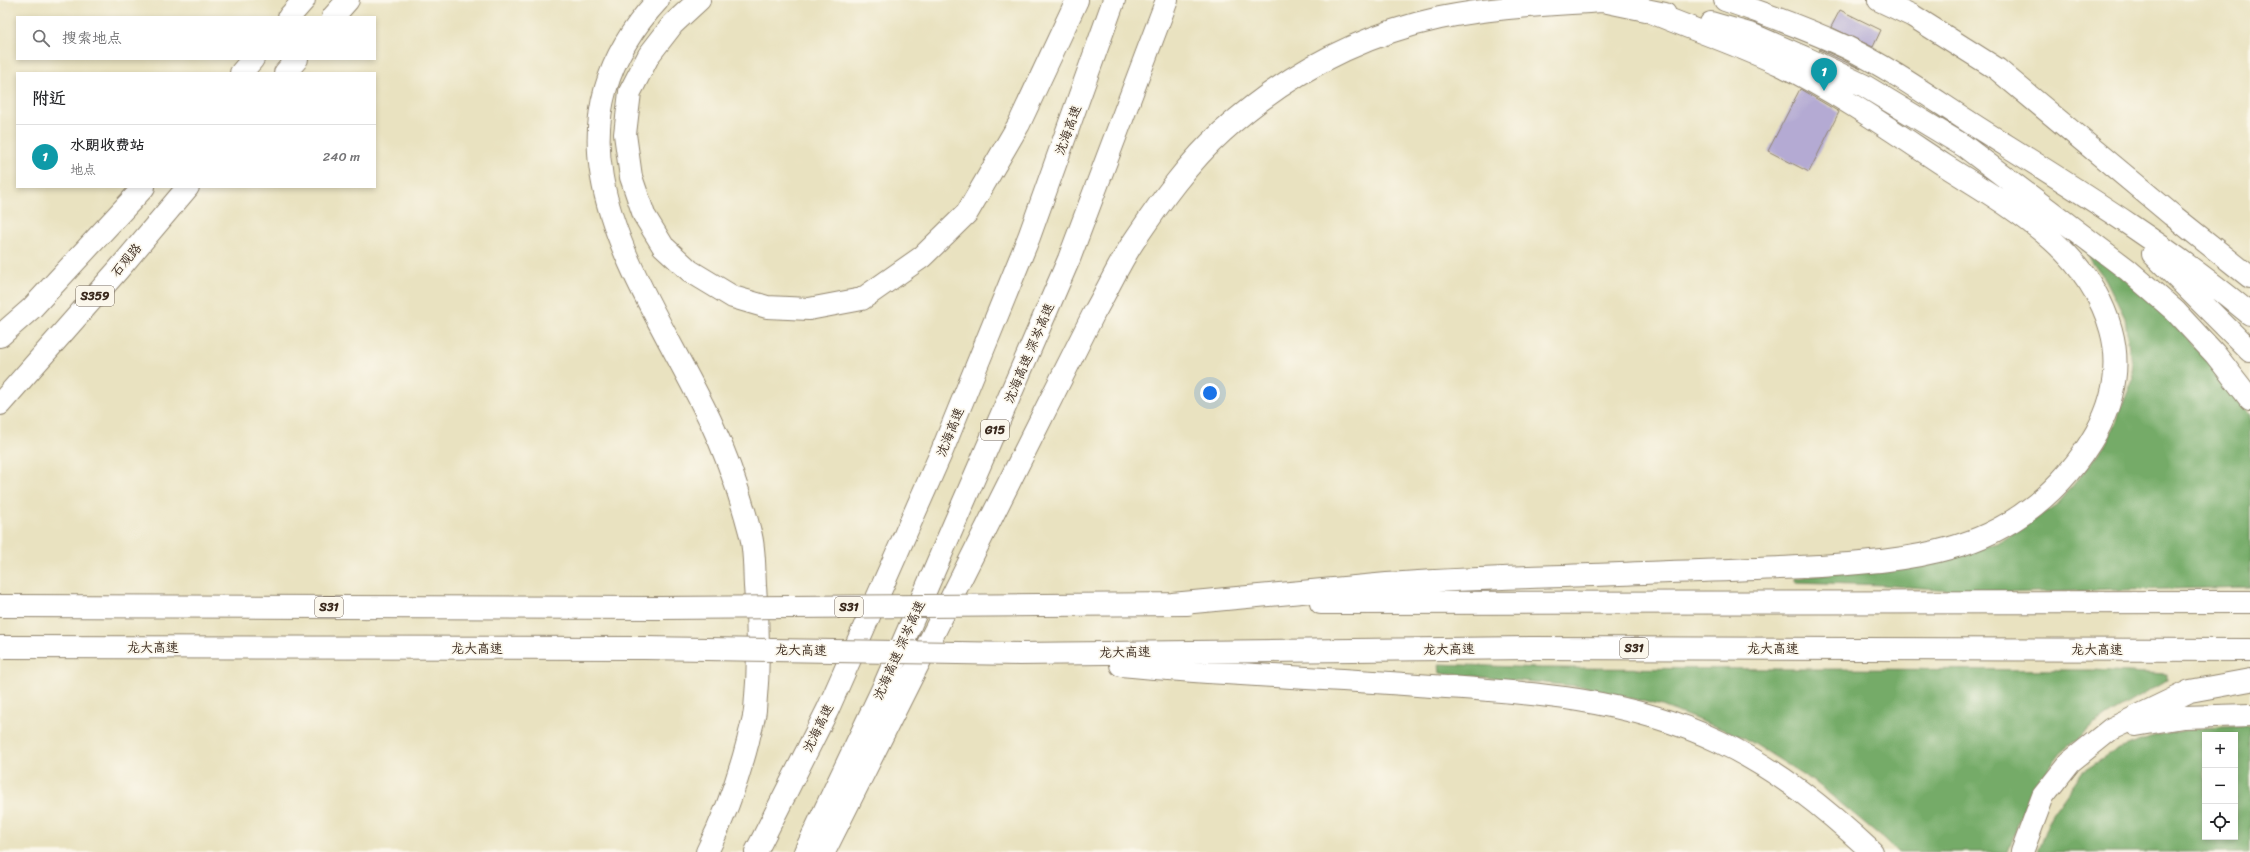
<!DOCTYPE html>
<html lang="zh">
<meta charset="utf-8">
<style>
body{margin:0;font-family:Sriracha,"LXGW WenKai TC",sans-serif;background:#f2f2f2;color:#202124}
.controls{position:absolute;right:12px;bottom:12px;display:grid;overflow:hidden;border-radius:0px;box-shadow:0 2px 6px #0003}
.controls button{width:36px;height:36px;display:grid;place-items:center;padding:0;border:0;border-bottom:1px solid #e0e0e0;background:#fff;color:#202124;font:20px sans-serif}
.you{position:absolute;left:1210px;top:393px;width:14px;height:14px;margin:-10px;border:3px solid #fff;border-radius:50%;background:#1a73e8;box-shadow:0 0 0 6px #1a73e833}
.badge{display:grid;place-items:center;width:26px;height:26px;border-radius:50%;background:#2563eb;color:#fff;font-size:13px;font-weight:700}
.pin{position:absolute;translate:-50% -33px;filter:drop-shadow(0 1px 2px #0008)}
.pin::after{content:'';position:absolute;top:21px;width:14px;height:12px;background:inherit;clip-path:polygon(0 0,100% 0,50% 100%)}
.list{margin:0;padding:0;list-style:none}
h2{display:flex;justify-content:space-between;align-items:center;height:52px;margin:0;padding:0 16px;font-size:17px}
h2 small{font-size:13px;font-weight:400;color:#757577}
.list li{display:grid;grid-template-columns:26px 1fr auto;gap:12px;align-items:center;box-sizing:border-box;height:64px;padding:0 16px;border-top:1px solid #e0e0e0}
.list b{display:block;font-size:15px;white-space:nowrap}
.list p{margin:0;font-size:13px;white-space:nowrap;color:#757577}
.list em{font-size:13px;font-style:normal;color:#757577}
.icon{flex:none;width:22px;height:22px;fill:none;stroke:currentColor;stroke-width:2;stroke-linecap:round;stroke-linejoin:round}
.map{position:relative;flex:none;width:2250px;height:852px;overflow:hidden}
.search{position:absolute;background:#fff;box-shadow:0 2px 6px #0003;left:16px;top:16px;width:360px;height:44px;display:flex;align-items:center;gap:10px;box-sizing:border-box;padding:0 14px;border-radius:0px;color:#757577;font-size:15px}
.panel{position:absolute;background:#fff;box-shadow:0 2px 6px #0003;left:16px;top:72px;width:360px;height:116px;border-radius:0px}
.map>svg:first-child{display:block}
.forest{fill:#75ab68;stroke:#586a43;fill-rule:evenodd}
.building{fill:#b4aad3}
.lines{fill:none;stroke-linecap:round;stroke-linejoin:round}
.major-casing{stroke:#92866f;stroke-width:24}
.highway-casing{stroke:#92866f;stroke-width:24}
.major{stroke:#fff;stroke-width:22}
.highway{stroke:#fff;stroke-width:22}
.highway-bridge-casing{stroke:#92866f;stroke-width:24;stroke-linecap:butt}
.highway-bridge{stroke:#fff;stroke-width:22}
.labels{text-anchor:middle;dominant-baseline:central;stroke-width:3.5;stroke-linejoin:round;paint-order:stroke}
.shield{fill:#fbf7ec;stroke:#75685c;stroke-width:1}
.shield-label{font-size:12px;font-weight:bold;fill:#3b2a1e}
.street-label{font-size:13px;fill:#3b2a1e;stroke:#fbf7ec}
</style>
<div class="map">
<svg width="2250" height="852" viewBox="0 0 2250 852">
<rect width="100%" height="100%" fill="#fbf7ec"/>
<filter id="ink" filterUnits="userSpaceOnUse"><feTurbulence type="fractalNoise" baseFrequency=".025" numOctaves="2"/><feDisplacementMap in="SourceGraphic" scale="8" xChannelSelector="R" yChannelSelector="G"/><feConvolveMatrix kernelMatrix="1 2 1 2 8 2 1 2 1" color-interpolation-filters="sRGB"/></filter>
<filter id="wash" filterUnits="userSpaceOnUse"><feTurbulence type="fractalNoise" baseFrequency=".012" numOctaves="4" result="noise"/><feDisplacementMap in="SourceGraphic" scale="16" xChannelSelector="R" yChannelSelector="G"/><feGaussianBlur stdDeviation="0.9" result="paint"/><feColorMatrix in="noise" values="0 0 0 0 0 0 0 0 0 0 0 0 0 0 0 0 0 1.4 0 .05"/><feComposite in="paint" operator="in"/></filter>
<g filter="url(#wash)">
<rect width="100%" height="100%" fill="#e9e2c0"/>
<path class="forest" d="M2082,248L2127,280L2195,346L2250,415V587L1993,593L1882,585L1796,582L1794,578L1926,564L2001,542L2057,505L2107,443L2133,379L2125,318L2106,280Z
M1439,664L1541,668L2093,670L2167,674V680L2106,716L2061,752L2028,796L2008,852H1897L1884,839L1815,782L1745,738L1662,706L1586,687L1440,673Z
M2250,726V852H2037L2052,814L2082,772L2118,749L2153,737L2197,728ZM2205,735H2235V837H2205Z"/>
<g id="blocks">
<path class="building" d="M1840,10L1881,30L1873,47L1831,27Z
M1820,49L1841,58L1861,69L1819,50Z
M1800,89L1839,112L1809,172L1768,151Z"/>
</g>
</g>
<g filter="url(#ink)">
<use href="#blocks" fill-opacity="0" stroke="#92866f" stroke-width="1"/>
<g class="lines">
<defs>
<path id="major" d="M289,17L304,0
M333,17L348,0
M241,73L253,59
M285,73L297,59
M0,336L32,308L144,187
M0,404L118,270L188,187"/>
<path id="highway" d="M658,0C527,142 644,282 710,420C727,456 740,494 750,532C755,549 754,569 755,586C759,627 759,669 755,710C754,720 750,731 748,741C738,780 725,816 707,852
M699,0L673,24L649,55L630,92L625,134L631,177L644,215L663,246L690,271L733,297L767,307L809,309L862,299L922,257L967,213L1019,124L1077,0
M1598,0L1665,14
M1725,0C1766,14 1807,29 1846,47C1900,73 1949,111 2001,142C2087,196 2172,249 2250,314
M1879,0L1913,16L1997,69L2172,215L2250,277
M1711,23L1753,35L1808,59L1863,85L1964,146L2128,270L2175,311L2215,354L2250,399
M2153,254L2250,351
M1321,603L2250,602
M1172,604C1244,597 1316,590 1387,584C1464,578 1542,577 1620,574C1686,571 1753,570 1819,566C1863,563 1908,560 1950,548C2013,531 2064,489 2096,433C2114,400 2121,366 2111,330C2089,249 2010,207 1944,165C1891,130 1838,93 1781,65C1739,45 1694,30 1651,12
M1039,605L1187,604
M0,606L659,608
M0,647L644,648
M1019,654L1530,648L2250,650
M1121,665C1225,675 1328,678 1432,686C1529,692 1631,699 1720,742C1777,769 1826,809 1872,852
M2136,725L2183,717L2250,715
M756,852L828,709L942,451L1029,237L1114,0
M805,852L884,686L1069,259L1167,0
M824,852L1094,313C1108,289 1120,261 1136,238C1161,201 1189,162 1222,132C1284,76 1358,36 1440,18C1493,7 1548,5 1601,1
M2022,852L2043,796L2070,762L2111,729L2190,691L2250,680"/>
</defs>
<use href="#major" class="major-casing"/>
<use href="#highway" class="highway-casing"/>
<use href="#major" class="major"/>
<use href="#highway" class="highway"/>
<defs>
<path id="highway-bridge" d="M659,608L1039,605
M644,648L1019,654"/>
</defs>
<use href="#highway-bridge" class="highway-bridge-casing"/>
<use href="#highway-bridge" class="highway-bridge"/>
</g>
</g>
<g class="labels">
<g class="shield">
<rect x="76" y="286" width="38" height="20" rx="3"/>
<rect x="981" y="420" width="28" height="20" rx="3"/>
<rect x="315" y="597" width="28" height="20" rx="3"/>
<rect x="835" y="597" width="28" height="20" rx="3"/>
<rect x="1620" y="638" width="28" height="20" rx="3"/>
</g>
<g class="shield-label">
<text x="95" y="296">S359</text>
<text x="995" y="430">G15</text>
<text x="329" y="607">S31</text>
<text x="849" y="607">S31</text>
<text x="1634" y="648">S31</text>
</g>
<g class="street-label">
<text transform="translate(1068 130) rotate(-70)">沈海高速</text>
<text transform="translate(126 260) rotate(-50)">石观路</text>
<text transform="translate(1029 353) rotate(-67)">沈海高速 深岑高速</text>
<text transform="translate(950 432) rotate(-68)">沈海高速</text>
<text x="153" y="647">龙大高速</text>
<text x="477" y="648">龙大高速</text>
<text x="1773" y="648">龙大高速</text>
<text transform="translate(1449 649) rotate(-1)">龙大高速</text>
<text x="2097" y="649">龙大高速</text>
<text transform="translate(801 650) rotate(1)">龙大高速</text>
<text transform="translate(899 650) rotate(-66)">沈海高速 深岑高速</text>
<text transform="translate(1125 652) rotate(-1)">龙大高速</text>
<text transform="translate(818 728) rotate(-64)">沈海高速</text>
</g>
</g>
</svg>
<div class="controls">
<button>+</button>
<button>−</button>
<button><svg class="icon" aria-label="locate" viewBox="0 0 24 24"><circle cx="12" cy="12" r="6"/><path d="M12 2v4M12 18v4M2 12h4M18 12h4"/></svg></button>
</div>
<div class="you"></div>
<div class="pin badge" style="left:1824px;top:91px;background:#0f9aa8">1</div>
<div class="search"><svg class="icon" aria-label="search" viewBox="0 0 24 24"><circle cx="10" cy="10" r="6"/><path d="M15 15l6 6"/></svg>搜索地点</div>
<section class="panel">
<h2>附近<small></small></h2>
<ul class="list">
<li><span class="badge" style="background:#0f9aa8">1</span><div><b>水朗收费站</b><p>地点</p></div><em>240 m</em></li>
</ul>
</section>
</div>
